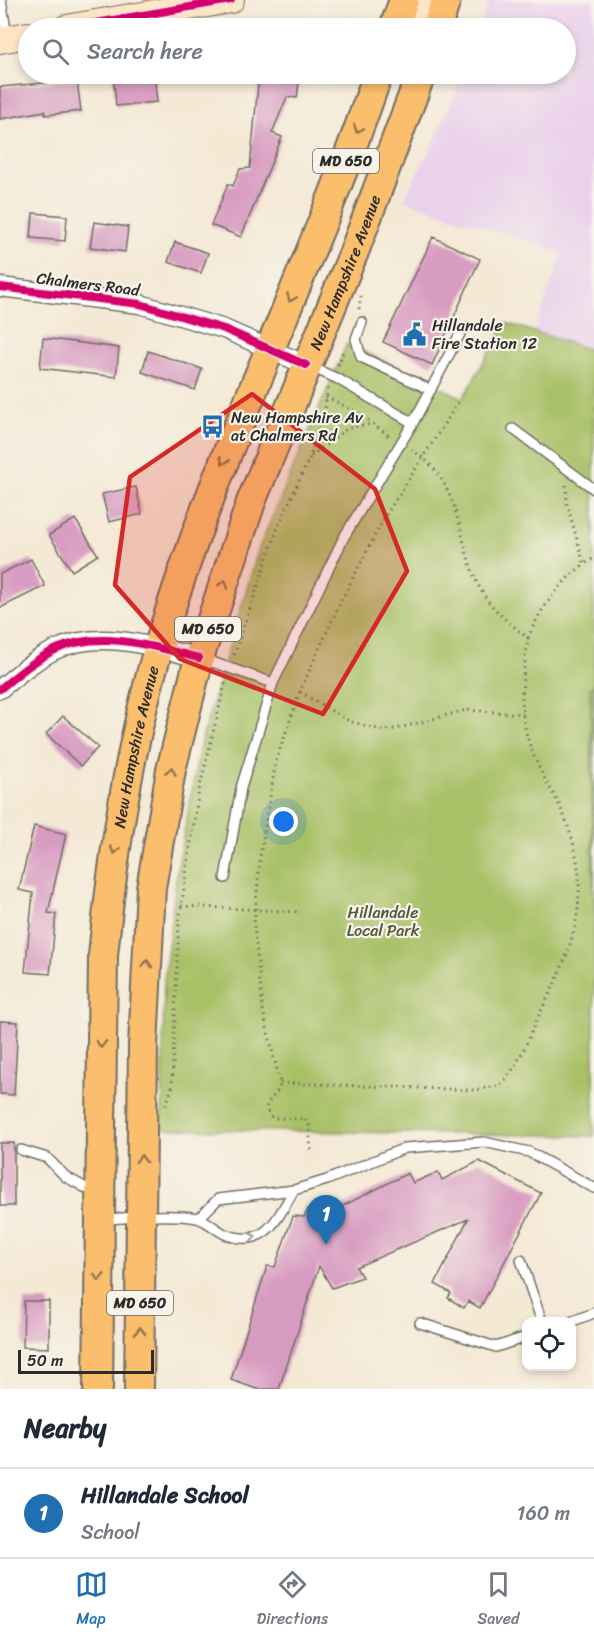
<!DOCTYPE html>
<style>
body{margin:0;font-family:Sriracha,sans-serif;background:#f2f2f3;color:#1f2937}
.controls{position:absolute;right:18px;bottom:18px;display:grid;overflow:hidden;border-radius:12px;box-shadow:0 3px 9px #0003}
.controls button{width:54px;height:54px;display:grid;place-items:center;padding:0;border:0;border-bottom:2px solid #e0e1e3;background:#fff;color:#1f2937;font:30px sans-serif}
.scale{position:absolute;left:18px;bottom:15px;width:136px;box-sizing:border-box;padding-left:6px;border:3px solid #2b2b2b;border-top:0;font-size:16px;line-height:21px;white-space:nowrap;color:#2b2b2b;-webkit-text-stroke:4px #f7f3e8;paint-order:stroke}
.you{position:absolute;left:284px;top:822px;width:21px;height:21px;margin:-15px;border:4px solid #fff;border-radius:50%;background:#1a73e8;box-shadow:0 0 0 9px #1a73e833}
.badge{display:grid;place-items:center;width:39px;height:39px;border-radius:50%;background:#1f6fb2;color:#fff;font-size:20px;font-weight:700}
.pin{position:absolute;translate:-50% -50px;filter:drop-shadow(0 2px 3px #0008)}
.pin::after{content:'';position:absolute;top:32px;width:21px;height:18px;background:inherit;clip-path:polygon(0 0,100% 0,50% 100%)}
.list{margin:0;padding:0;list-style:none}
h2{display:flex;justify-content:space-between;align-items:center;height:78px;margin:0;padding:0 24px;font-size:26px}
h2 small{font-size:20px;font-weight:400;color:#747a83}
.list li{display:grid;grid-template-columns:39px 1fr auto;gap:18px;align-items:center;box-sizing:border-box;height:90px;padding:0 24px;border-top:2px solid #e0e1e3}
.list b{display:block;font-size:22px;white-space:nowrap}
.list p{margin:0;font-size:20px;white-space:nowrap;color:#747a83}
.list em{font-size:20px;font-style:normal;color:#747a83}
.icon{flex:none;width:33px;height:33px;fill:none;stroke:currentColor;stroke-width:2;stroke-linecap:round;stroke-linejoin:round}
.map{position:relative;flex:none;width:594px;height:1389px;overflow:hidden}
.search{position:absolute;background:#fff;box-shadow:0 3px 9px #0003;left:18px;right:18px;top:18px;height:66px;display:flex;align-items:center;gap:15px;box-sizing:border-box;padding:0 21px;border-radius:33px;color:#747a83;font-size:22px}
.sheet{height:168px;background:#fff}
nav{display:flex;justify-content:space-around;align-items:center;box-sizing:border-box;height:84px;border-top:2px solid #e0e1e3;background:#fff;font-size:16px;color:#747a83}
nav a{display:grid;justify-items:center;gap:3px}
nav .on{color:#1f6fb2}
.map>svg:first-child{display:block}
.built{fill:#ead1ec}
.green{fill:#a8c066;stroke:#6a7648;stroke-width:1.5}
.forest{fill:#86a65b;stroke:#586843;stroke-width:1.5}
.building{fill:#d89bc1}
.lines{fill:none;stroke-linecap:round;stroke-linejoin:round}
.lane-casing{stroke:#716e66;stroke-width:12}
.street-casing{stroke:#716e66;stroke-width:21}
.secondary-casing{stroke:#716e66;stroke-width:28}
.primary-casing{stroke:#716e66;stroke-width:32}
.path{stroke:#716e66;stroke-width:3;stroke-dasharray:1.5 4.5;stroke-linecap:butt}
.lane{stroke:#fff;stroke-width:9}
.street{stroke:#fff;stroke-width:18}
.secondary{stroke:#fde5c5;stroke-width:26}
.primary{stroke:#fabe6d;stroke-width:28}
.cycleway-casing{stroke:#f7f3e8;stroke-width:11}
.cycleway{stroke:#d6006c;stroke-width:8}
.oneway{stroke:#92744c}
.oneway2{stroke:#a0a0a0}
.marked{fill:#d62828;fill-opacity:0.2;stroke:#d62828;stroke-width:4.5;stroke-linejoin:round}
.labels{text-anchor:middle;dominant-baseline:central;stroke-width:4.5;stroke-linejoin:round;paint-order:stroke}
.shield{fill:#f7f3e8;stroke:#686764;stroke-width:1.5}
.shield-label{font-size:15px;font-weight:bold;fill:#2b2b2b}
.street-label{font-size:16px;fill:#2b2b2b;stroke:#f7f3e8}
.poi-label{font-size:16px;fill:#2b2b2b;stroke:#f7f3e8;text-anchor:start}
.park-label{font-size:16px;fill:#50583d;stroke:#f7f3e8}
</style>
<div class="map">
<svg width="594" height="1389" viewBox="0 0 594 1389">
<rect width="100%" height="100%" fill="#f7f3e8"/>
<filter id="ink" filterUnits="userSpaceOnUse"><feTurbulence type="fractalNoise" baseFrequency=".0167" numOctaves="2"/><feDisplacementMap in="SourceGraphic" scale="12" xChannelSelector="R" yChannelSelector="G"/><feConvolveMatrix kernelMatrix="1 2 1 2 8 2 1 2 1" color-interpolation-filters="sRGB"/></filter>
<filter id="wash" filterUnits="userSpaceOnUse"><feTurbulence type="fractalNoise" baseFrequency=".008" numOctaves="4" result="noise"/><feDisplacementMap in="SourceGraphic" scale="24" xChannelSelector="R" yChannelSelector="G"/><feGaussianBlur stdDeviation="1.35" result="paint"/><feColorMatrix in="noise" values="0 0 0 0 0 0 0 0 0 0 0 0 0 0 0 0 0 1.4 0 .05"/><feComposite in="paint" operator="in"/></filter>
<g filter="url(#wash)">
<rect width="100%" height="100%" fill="#f4e9d5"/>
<path class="built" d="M490,0H594V351L534,332L562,253L403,200L437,136L463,74H566V28H479Z"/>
<path class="green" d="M506,323L594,351V1136L162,1129L164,980L177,872L200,745L259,548L347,344L463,398Z"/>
<path class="forest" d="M594,685V912L590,688Z"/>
<g id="blocks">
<path class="building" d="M113,74H154L157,102L116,106Z
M259,74H300L297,98L287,97L272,133L282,137L241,237L211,225L228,184L233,186L240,169L250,168Z
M77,80L81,111L45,115V111L0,119V87Z
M33,213L67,216L65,241L31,238Z
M94,222L128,227L125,252L90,247Z
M433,237L480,259L432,365L383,342Z
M175,242L208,253L201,273L168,262Z
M43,338L119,348L116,377L40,368Z
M148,351L202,369L195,390L142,372Z
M136,487L142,514L109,522L102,494Z
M75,519L98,555L72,571L49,535Z
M31,559L45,586L0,608V574Z
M63,716L98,747L81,766L46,734Z
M34,826L66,834L48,913L56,914L50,974L25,972L33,893L19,890Z
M0,1021L18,1022L14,1095L0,1094Z
M0,1143H14V1206H0Z
M479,1161L541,1193L480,1308L468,1301L464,1308L448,1298L451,1293L435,1284L468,1219L356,1267L362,1277L332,1288L319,1266L279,1389H257L231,1380L267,1266L275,1267L293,1216L304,1217L308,1209L327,1214L408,1173L413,1183L438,1172L442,1180Z
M24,1301H49V1348L23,1347Z"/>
</g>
</g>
<g filter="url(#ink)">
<use href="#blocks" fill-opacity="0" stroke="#716e66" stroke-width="1.5"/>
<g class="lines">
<defs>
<path id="lane" d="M1,0L7,36
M362,322L356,339L361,357L431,390
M311,367L338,379L413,423L460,334
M513,429L594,489
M203,659L273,683L344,537L413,423
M225,878L241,788L273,683
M21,1150L47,1158L66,1177L95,1193
M199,1218L218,1199L294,1190L327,1180L405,1148L484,1142L529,1152L594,1188
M104,1219C130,1218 172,1213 197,1218C207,1220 216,1230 225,1234C265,1250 277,1219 294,1190
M521,1260L542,1322
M570,1322L594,1313
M420,1323L496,1347L526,1337"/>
<path id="street" d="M0,287L140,304L224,329L306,365
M0,689C17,675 37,658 57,649C102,629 155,647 199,658"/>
<path id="secondary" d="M404,0L442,15
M66,28L231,0
M0,40L28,35"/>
<g id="primary">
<path d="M394,28L404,0"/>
<path d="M437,28L446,0"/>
<path id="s1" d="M98,1389L103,956C113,852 129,749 158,649C217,451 312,268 378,74"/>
<path id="s2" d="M139,1389L143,1046L151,888L171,770L199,658L251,502L354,252L421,74"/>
</g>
</defs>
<use href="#lane" class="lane-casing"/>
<use href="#street" class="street-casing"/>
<use href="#secondary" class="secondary-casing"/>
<use href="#primary" class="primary-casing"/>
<path class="path" d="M359,309L361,296
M338,365L344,349
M326,397L357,412L389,436
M311,456L348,428L372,424
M566,485L567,504L584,564
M528,638C541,606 564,576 594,558
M234,655L279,524L310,457L324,415L328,387
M300,692L349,721L381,730L396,729L466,710L523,714
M181,906L301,912
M280,1083L475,1090L499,1086C520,1067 530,1032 543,1007C581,934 594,879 558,802C542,774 526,747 523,714C520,690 525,662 528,638C510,624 494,611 482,592C455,544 465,483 412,450
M166,1105L172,1088L179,921L199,790L226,680
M311,1150L309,1125L305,1119L272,1118L266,1109C268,1098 279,1095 280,1083L263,1011L254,925L260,857L276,761L300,691L340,603L384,518L459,401"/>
<use href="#lane" class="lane"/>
<use href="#street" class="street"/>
<use href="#secondary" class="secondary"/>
<use href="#primary" class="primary"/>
<defs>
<path id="cycleway" d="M66,28L231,0
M0,287L140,304L224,329L306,365
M0,689C17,675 37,658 57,649C102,629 155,647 199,658"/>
</defs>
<use href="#cycleway" class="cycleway-casing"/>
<use href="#cycleway" class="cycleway"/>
</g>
<defs><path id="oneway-chevron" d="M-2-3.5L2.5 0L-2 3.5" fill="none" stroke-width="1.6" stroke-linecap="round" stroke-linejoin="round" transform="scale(1.5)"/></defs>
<g class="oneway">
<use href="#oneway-chevron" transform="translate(358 129) rotate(112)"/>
<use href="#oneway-chevron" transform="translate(291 298) rotate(112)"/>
<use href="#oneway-chevron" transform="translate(224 461) rotate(111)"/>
<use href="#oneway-chevron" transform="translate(224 584) rotate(-72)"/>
<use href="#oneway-chevron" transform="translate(171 771) rotate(-79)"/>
<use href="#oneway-chevron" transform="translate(115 850) rotate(99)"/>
<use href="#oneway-chevron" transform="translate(147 964) rotate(-87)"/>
<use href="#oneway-chevron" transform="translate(101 1044) rotate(91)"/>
<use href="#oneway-chevron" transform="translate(141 1159) rotate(-89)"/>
<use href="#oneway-chevron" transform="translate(99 1277) rotate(91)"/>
<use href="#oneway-chevron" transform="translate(140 1331) rotate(-89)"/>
</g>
<use class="oneway2" href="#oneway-chevron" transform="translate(252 1237) rotate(-11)"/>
</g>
<path class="marked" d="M252,394L375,489L407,571L323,714L180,659L115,585L130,477Z"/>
<defs>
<symbol id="civic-bare" viewBox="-9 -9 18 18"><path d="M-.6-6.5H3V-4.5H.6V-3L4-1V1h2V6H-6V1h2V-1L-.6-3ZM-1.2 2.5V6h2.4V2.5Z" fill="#1f6fb2" stroke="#f7f3e8" stroke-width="2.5" paint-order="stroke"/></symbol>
<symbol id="bus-bare" viewBox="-9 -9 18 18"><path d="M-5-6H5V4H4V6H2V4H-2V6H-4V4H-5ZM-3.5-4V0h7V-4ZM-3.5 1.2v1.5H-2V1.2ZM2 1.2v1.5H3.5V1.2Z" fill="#1f6fb2" stroke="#f7f3e8" stroke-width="2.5" paint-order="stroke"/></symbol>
</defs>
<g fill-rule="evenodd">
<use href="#civic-bare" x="398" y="318" width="33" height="33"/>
<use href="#bus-bare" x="196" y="410" width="33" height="33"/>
</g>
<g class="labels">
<g class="shield">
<rect x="313" y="149" width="66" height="24" rx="4.5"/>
<rect x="175" y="617" width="66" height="24" rx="4.5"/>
<rect x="107" y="1291" width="66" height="24" rx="4.5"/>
</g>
<g class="shield-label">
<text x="346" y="161">MD 650</text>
<text x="208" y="629">MD 650</text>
<text x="140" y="1303">MD 650</text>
</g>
<g class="street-label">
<text stroke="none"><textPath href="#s2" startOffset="1149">New Hampshire Avenue</textPath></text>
<text transform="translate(88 284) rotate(7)">Chalmers Road</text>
<text stroke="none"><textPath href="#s1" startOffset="645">New Hampshire Avenue</textPath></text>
</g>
<g class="poi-label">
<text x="432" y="325">Hillandale<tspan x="432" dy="18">Fire Station 12</tspan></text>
<text x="231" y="417">New Hampshire Av<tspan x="231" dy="18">at Chalmers Rd</tspan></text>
</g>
<g class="park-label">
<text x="383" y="912">Hillandale<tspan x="383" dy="18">Local Park</tspan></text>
</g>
</g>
</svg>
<div class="controls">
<button><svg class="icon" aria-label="locate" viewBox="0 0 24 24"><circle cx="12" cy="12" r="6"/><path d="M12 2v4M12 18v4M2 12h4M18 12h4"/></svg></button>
</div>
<div class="scale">50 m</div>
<div class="you"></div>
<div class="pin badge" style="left:326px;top:1245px">1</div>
<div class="search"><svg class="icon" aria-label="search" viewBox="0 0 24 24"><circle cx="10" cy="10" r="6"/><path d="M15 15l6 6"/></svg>Search here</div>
</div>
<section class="sheet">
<h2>Nearby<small></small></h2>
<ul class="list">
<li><span class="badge">1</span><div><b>Hillandale School</b><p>School</p></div><em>160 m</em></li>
</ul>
</section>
<nav>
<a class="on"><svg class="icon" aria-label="map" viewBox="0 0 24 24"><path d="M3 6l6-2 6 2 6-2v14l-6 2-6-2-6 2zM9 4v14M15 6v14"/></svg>Map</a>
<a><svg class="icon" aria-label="directions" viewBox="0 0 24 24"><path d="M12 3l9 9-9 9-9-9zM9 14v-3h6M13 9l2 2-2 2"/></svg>Directions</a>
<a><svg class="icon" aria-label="saved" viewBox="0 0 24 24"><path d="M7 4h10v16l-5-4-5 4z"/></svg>Saved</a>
</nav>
